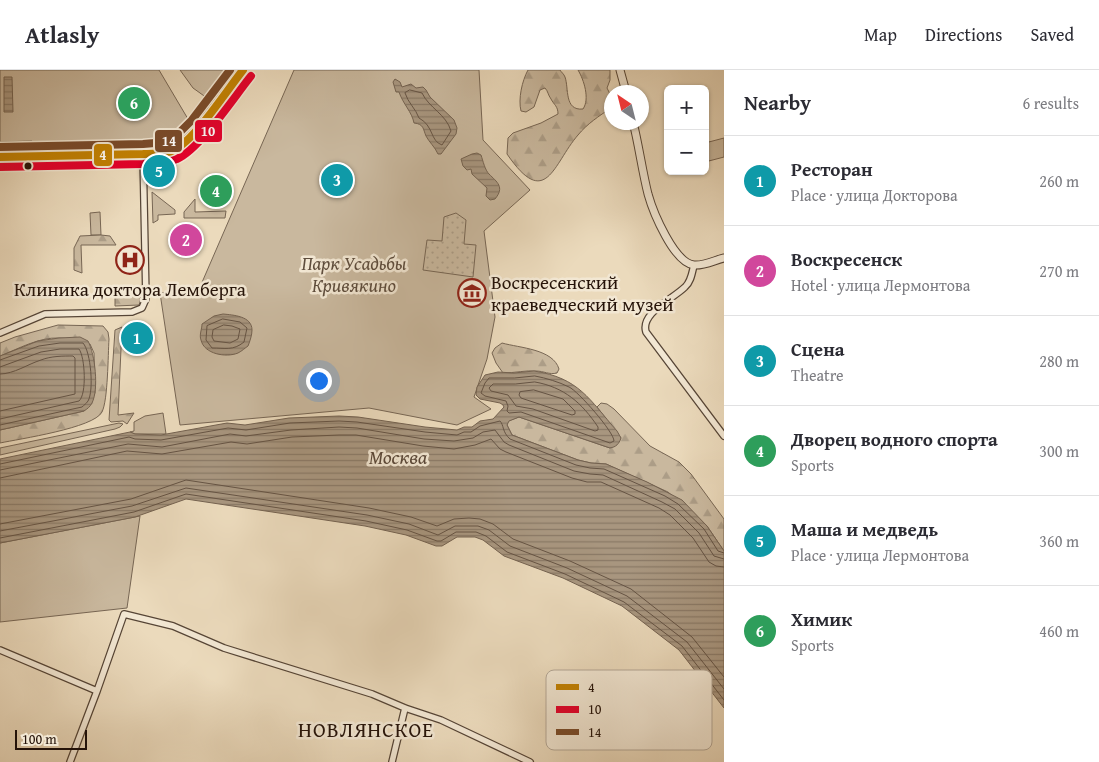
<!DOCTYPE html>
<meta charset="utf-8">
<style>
body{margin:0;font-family:"Gentium Book Plus",serif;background:#f7f7f7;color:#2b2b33}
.controls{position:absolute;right:15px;top:15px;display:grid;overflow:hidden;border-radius:8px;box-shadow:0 1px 4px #0004}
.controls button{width:45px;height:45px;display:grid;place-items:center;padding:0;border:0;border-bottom:1px solid #e1e1e2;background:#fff;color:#2b2b33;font:25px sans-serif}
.compass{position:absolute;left:604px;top:15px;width:45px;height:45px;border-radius:50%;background:#fff;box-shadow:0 1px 4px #0004;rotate:325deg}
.scale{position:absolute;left:15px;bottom:12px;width:72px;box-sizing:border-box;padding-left:5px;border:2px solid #251309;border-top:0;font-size:14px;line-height:18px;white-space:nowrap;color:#251309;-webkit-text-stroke:4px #f2e7d3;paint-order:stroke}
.you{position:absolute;left:318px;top:310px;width:18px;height:18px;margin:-12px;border:4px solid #fff;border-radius:50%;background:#1a73e8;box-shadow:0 0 0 8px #1a73e833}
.badge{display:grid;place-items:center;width:32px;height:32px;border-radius:50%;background:#2563eb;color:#fff;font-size:16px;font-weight:700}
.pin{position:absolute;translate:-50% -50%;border:2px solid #fff;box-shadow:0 1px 5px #0006}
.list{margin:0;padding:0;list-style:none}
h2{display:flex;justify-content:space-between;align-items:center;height:65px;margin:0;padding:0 20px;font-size:21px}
h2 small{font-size:16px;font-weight:400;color:#7c7c81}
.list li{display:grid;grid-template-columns:32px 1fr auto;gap:15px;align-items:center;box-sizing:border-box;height:90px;padding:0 20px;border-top:1px solid #e1e1e2}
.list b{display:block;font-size:19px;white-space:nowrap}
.list p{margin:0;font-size:16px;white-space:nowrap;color:#7c7c81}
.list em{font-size:16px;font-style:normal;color:#7c7c81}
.map{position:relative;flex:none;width:724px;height:692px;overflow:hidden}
header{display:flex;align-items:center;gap:30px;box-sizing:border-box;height:70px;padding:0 25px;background:#fff;border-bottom:1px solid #e1e1e2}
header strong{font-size:24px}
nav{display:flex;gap:28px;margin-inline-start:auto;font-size:18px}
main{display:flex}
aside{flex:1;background:#fff}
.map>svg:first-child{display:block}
.green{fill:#c9b89e;stroke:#776654}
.forest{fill:url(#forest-firs);stroke:#776654}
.garden{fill:url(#garden-dots);stroke:#776654}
.water{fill:url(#water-rules);stroke:#746250}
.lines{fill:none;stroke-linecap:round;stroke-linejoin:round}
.shore{stroke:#665444;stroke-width:1}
.minor-casing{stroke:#564536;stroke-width:8}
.tertiary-casing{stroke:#564536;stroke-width:9}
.secondary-casing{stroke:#251309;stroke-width:10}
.minor{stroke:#f2e7d3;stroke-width:5.5}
.tertiary{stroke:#f2e7d3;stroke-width:7}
.secondary{stroke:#f2e7d3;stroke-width:8}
.bus-1-casing{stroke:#f2e7d3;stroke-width:11}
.bus-2-casing{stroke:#f2e7d3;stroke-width:11}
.bus-3-casing{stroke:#f2e7d3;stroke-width:11}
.bus-1{stroke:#c28102;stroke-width:8}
.bus-2{stroke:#e4002b;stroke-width:8}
.bus-3{stroke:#7a4b2a;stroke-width:8}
.bus-dot{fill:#251309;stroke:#f2e7d3;stroke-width:2}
.labels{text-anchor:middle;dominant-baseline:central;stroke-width:5;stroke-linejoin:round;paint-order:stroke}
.park-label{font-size:19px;font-style:italic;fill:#5e4d3d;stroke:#f2e7d3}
.poi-label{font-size:19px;fill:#251309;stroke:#f2e7d3;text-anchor:start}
.water-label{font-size:20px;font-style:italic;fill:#594738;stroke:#f2e7d3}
.quarter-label{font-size:21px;letter-spacing:1px;fill:#251309;stroke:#f2e7d3}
.key{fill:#f2e7d3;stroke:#b4a796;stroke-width:1}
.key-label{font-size:14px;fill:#251309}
.line-badge{stroke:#f2e7d3;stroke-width:2}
.badge-label{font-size:14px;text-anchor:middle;font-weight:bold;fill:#fff}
</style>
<header>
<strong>Atlasly</strong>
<nav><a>Map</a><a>Directions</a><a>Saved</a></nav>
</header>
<main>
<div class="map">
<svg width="724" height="692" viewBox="0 0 724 692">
<defs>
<pattern id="forest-firs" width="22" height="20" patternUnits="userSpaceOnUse" patternTransform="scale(1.25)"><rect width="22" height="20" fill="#c9b89e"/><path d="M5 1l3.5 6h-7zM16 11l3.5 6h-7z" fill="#ac9d87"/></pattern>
<pattern id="garden-dots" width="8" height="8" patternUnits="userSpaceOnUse" patternTransform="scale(1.25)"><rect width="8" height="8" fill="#c9b89e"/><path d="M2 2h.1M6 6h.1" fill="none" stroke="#ac9d87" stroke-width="1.8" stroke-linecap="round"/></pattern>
<pattern id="water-rules" width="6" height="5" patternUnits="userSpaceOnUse" patternTransform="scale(1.25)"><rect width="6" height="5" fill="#a8967f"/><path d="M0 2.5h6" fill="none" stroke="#897966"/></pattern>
</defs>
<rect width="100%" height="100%" fill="#ebdabc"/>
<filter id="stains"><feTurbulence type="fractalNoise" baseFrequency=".004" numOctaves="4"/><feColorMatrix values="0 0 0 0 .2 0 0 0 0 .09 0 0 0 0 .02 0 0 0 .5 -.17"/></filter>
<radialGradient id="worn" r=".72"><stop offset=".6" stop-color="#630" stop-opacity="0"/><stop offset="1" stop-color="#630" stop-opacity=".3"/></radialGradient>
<path class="green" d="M0,0H159L188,49L167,73L108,71L33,73L32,71L0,72Z
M180,0H230L207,28L193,18Z
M294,0H479L483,70L530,120L484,161L495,247L487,289L474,327L491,339L457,355L369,338L180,355L160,223L200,217Z
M724,68V87L705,92V73Z
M152,122L175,140V144L158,145V150L153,153Z
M195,129V142L226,141L225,148H184V142Z
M100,142L101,165H91L90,143Z
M163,343L166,364H135L130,362L134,361V352L145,346Z
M119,353L123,354L120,357L115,359L0,385V378Z
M140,446L127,538L0,552V473Z"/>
<path class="forest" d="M528,0H560C561,2 564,4 565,7C569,18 564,41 583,39C590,29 584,10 578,0H610V10L607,18L611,26V38C599,46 587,54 578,65C553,94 546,141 507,84L508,68L513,63L541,53L558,44C558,36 554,35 551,29C548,25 548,21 545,18L540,20L534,37L526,42L521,41C518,29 522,11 528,0Z
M101,165L110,166L116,175H81L82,203L74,200V178L80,166Z
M141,219L140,232L139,235L115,236V220Z
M58,255L103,256L108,262L109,269C108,285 108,330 102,342C94,358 19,369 0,373V360L84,341L95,323L94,283L90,274C80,272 69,268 59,268C39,267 18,279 0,286V273L15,267Z
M122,257L118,345L134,343L127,354L123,351L111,352L109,350L115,260Z
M502,273C520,278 553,279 559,299L557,303C549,305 544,301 536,301C527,300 514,303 503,303L496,293L492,283L495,278Z
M601,333L607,334L614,339L650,376L679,392L691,404L724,449V481L707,456L668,422L606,394L591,393L578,390L512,365L507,355L508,351L519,347L610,378L621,368L597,337Z"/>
<path class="garden" d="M456,143L466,150L464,174L476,175L473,207L423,200L427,170L442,171L444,147Z"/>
<path class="water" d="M4,7H12L13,42H4Z
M395,9L400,12L402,17L411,14L416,18L423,17L426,20L430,27L454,50L457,58L456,64L441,84H438C435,77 429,72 426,66C423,59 424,54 414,53C412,42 403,34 399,22H396L393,12Z
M477,83L481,85C483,91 485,100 489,104C497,112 505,117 495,129L490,130L486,126L487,118L472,104L471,99L467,100L463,96L461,89L472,84Z
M223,244C233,245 252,246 252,260C252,265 250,271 248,276C245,278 242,281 238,283C226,288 204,284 201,270C199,265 202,259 202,254L214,246Z
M80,267L88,271C95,284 99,319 92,333C90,337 87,339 84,341L0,360V286L38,271L59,268Z
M534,301C579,308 589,329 617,361L621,368C619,374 616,377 610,378L519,347L509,351L507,355L512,365L578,390L591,393L606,394L647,412L682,430L707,456L724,481V638L679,580L622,536L563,508L504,486L483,470L475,467H457L442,476H436L406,465L365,456L186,429L135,447L0,473V389L130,362L135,364L161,365L227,353L245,355L289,348L339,346L358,347L425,357L457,360L464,357H472L480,351L493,349L504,337L503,335L500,333L480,329L476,325L477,317L485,305L498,302L514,303Z"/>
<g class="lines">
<path class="shore" d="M410,20L422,23C429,38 446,44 451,61L442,75C430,71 434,56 419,48C416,39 408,33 405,23Z
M223,249L240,252L247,258L244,272C233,281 225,278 212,278L206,270L207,256Z
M224,255L232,256L240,259L238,269L230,273L214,271L212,267L213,260Z
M0,290L39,276L60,273H83C91,282 94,321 88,331C86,334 84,335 82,337L0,355
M0,297L41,282L60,279H79C85,287 87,324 79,331L0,349
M0,304C14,304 28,294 41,290C51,286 63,286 73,286L75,288V324L0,341
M535,306C546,308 559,312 569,317C578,321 614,362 614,371L610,373L521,342L509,343L507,341L508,336L506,331L485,326L481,323L485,313L489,308H514Z
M535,312C564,317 582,333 598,357V360L595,361L533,339L516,336L508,325L491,321L489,318L493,314H515Z
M534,320L563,329L575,341V344L572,345L521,328L519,325L520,322Z
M0,394L129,367L135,369L161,370L228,358L246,360L290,353L339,351L357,352L425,362L457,365L464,362H471L480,356L500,351C504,355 502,362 510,369L576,395L590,398L604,399L665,426L678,434L704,459L718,481L724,483
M0,400L128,374L162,377L230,364L246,366L291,360L339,357L357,358L424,369L454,371L473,368L483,362L495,360L504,372L509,375L574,401L590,404L603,405L662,432L675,439L699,463L714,486L724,489
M0,408L127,381L162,384L231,372L247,374L292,367L339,365H356L423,376L454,379L475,375L491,369L500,379L506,382L572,408L587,412H601L659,438L670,445L693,468L709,492L716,496L724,497
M0,454L131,429L186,410L369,438L411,447L437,456L454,449L469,448L480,449L493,454L513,469L570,491L631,519L692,567L724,607
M0,461L132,436L186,418L367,445L409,454L438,465L455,456H478L489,460L510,476L567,498L627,526L687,572L724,619
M0,468L134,442L186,424L366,451L407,460L437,471H441L456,462H476L486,466L507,482L565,504L624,532L682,576L724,630"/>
<defs>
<path id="minor" d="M694,195C692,203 691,212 685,217C673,229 640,243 646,262L724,366
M0,263L45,244L132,242L142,238L146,229L143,84
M0,580L97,621
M70,692L97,621L124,544L173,556L224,578L372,624L405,638L441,650L530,692
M392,692L405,638"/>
<path id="tertiary" d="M620,0L626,22
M633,52C639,76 642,100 648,124C653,142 674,193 694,195C704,196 715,190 724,188"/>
<path id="secondary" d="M0,87L143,84C153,83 164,84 174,80C190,73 229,17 243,0"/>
</defs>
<use href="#minor" class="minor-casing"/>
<use href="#tertiary" class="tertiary-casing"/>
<use href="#secondary" class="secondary-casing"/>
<use href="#minor" class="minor"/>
<use href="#tertiary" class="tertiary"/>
<use href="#secondary" class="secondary"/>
<defs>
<path id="bus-1" d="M0,87L143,84C153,83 165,85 174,80C195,70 227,20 243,0"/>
<path id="bus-2" d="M0,97L143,94C154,93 167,94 177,89C200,79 234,27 251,6"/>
<path id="bus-3" d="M0,77L143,74L167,72L175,67L192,50L230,0"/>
</defs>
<use href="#bus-1" class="bus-1-casing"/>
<use href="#bus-2" class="bus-2-casing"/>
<use href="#bus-3" class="bus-3-casing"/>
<use href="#bus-1" class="bus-1"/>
<use href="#bus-2" class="bus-2"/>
<use href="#bus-3" class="bus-3"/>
</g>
<defs>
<symbol id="hospital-ring" viewBox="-11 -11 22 22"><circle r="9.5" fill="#f2e7d3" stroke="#8f2418" stroke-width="1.5"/><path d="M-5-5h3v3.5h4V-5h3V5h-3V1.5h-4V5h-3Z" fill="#8f2418"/></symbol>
<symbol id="museum-ring" viewBox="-11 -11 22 22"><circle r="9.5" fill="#f2e7d3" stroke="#8f2418" stroke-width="1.5"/><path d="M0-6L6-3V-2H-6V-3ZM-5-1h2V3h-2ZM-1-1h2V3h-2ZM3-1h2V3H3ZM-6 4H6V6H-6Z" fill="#8f2418"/></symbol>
</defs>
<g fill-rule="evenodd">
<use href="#hospital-ring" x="114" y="174" width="32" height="32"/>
<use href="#museum-ring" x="456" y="207" width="32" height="32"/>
</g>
<circle class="bus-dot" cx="28" cy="96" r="4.5"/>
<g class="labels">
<g class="park-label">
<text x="354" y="193">Парк Усадьбы<tspan x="354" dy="22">Кривякино</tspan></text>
</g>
<g class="poi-label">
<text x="491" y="212">Воскресенский<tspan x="491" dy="22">краеведческий музей</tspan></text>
<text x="130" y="219" text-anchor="middle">Клиника доктора Лемберга</text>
</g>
<g class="water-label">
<text x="398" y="386">Москва</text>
</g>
<g class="quarter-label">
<text x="366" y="659">НОВЛЯНСКОЕ</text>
</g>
</g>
<rect x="546" y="600" width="166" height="80" rx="8" class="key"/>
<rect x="556" y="614" width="23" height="6" fill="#c28102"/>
<rect x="556" y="636" width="23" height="7" fill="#e4002b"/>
<rect x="556" y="659" width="23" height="6" fill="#7a4b2a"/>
<g class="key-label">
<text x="588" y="622">4</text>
<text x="588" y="644">10</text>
<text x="588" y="667">14</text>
</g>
<g class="line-badge">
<rect x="194" y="49" width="29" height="24" rx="5" fill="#e4002b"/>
<rect x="154" y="59" width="29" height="24" rx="5" fill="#7a4b2a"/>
<rect x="93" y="73" width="20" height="24" rx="5" fill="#c28102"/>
</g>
<g class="badge-label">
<text x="208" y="66">10</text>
<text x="169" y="76">14</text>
<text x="103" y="90">4</text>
</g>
<rect width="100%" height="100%" filter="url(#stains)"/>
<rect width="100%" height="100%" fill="url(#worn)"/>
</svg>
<div class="controls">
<button>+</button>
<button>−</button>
</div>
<svg class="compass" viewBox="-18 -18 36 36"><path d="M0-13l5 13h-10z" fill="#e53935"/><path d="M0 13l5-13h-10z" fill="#7c7c81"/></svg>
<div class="scale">100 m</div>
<div class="you"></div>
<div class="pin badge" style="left:137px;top:268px;background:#0f9aa8">1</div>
<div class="pin badge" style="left:186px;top:170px;background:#d1479c">2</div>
<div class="pin badge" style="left:337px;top:110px;background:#0f9aa8">3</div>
<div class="pin badge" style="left:216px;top:121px;background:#2e9e5b">4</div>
<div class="pin badge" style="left:159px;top:101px;background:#0f9aa8">5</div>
<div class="pin badge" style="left:134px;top:33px;background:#2e9e5b">6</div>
</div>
<aside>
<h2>Nearby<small>6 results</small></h2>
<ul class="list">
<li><span class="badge" style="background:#0f9aa8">1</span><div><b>Ресторан</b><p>Place · улица Докторова</p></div><em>260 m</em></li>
<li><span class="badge" style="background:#d1479c">2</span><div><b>Воскресенск</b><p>Hotel · улица Лермонтова</p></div><em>270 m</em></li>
<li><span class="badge" style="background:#0f9aa8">3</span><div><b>Сцена</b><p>Theatre</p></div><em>280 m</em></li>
<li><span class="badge" style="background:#2e9e5b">4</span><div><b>Дворец водного спорта</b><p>Sports</p></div><em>300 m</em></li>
<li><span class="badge" style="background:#0f9aa8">5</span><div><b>Маша и медведь</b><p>Place · улица Лермонтова</p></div><em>360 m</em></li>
<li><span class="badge" style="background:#2e9e5b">6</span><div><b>Химик</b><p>Sports</p></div><em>460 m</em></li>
</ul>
</aside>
</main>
